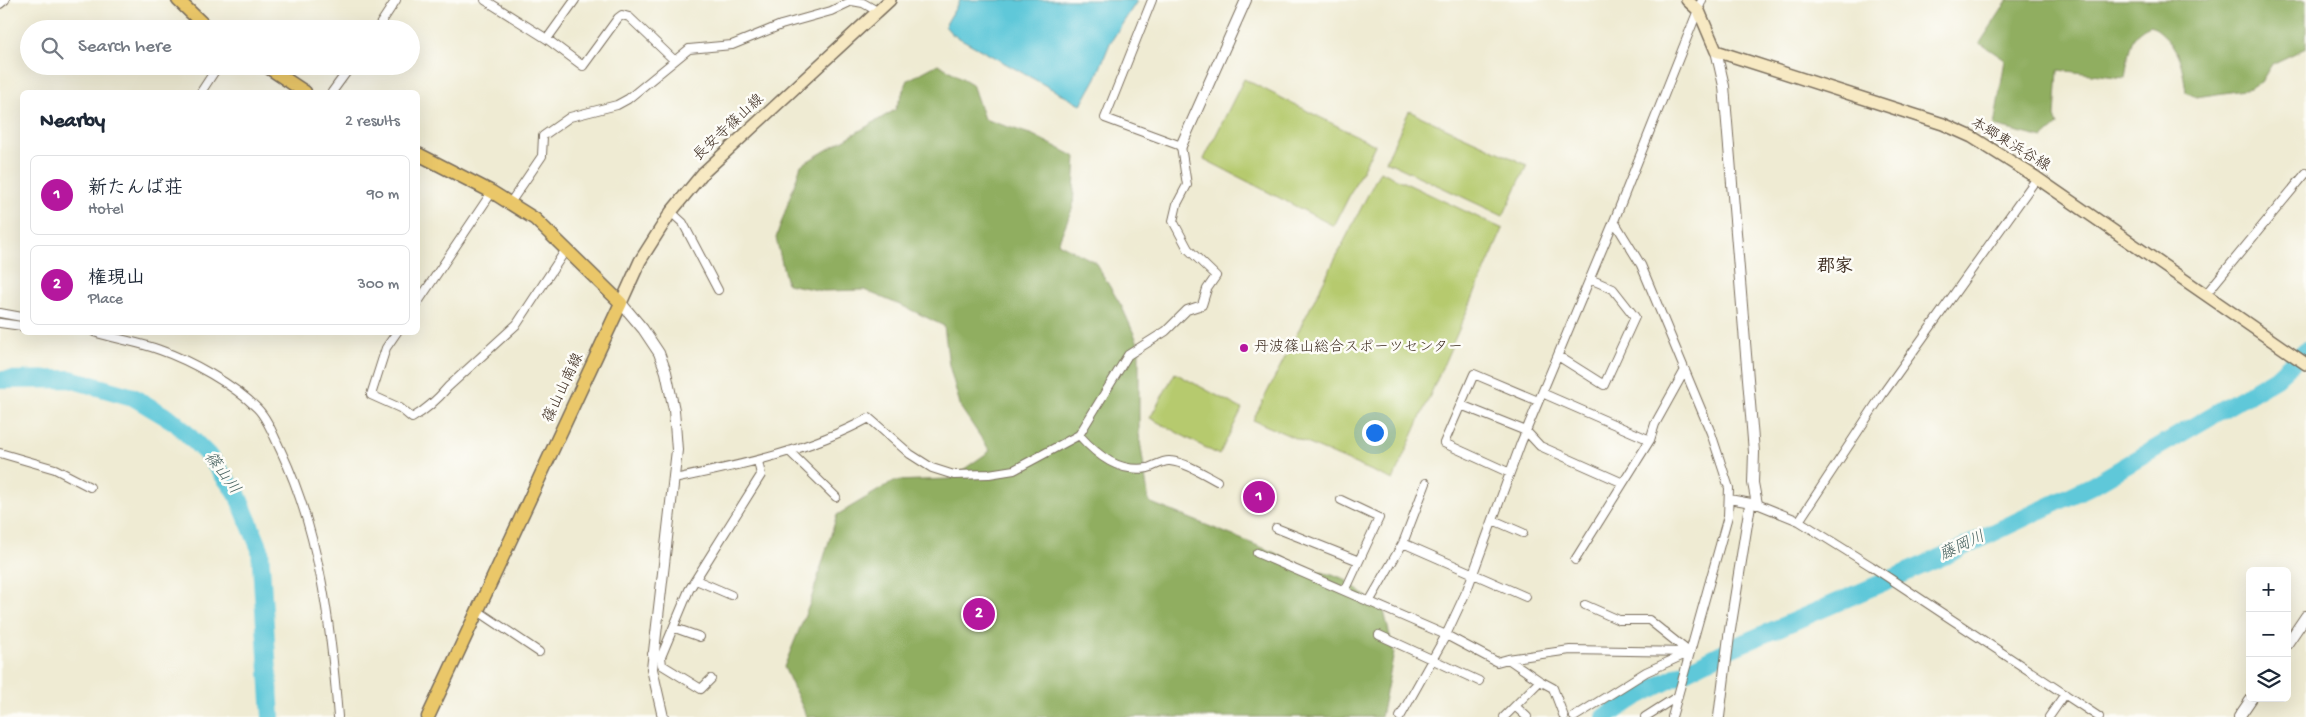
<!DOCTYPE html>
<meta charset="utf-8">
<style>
body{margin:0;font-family:"Gochi Hand","Klee One",sans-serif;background:#f2f2f3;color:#1f2937}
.controls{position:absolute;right:15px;bottom:15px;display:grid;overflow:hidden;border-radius:8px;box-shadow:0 5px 20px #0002}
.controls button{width:45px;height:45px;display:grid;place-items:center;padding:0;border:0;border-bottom:1px solid #e0e1e3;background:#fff;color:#1f2937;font:25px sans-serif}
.you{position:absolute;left:1374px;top:432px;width:18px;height:18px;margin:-12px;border:4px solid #fff;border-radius:50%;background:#1a73e8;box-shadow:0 0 0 8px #1a73e833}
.badge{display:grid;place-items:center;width:32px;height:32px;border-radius:50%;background:#b5179e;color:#fff;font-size:16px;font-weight:700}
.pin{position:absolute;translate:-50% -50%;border:2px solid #fff;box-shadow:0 1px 5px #0006}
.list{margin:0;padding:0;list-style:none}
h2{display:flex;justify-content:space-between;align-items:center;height:65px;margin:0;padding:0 20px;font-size:21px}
h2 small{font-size:16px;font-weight:400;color:#747a83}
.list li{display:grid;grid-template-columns:32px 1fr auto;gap:15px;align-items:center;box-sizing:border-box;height:80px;margin:0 10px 10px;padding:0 10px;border:1px solid #e0e1e3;border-radius:8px}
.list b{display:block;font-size:19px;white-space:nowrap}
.list p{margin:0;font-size:16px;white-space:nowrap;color:#747a83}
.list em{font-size:16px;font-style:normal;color:#747a83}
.icon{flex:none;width:28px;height:28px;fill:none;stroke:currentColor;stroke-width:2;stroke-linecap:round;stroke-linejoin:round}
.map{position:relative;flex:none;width:2306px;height:717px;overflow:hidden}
.search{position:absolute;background:#fff;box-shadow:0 5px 20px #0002;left:20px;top:20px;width:400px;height:55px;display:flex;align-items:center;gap:12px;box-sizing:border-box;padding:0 18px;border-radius:28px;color:#747a83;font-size:19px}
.panel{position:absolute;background:#fff;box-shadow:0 5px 20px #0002;left:20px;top:90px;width:400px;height:245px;border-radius:8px}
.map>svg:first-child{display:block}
.green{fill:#b6ca6e;stroke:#787a46}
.forest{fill:#90ae61;stroke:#666c40}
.water{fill:#5ec8d9;stroke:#4c797c}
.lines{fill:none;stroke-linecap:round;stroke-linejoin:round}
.river{stroke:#5ec8d9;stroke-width:18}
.minor-casing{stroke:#7a6e5d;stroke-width:10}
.tertiary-casing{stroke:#7a6e5d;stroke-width:12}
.secondary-casing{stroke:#7a6e5d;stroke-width:14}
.primary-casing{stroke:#7a6e5d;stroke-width:15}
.minor{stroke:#fff;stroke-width:8}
.tertiary{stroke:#fff;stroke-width:10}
.secondary{stroke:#f7e9c3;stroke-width:11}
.primary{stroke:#eac769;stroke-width:12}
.poi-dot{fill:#b5179e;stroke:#fdfcf7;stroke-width:2}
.labels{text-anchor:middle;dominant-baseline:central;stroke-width:5;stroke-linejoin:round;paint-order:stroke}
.street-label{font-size:15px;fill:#3b2a1e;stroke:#fdfcf7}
.poi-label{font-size:15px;fill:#3b2a1e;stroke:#fdfcf7;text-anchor:start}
.water-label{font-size:16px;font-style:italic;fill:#47615f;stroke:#fdfcf7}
.quarter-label{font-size:18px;font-weight:bold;fill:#3b2a1e;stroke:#fdfcf7}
</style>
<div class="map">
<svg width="2306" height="717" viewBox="0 0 2306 717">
<rect width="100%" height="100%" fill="#fdfcf7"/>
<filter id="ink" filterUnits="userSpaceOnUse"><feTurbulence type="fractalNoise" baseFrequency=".02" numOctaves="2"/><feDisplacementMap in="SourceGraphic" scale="10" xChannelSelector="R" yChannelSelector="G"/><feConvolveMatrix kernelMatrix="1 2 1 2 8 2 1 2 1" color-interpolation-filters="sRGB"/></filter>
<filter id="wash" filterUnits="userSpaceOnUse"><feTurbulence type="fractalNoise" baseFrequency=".0096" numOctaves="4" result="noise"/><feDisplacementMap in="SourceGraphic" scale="20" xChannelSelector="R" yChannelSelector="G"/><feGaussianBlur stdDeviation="1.12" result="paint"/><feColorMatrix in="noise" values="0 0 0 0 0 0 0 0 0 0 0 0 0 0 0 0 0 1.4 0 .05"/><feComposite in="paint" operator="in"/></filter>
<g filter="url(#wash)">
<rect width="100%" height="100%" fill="#efebd3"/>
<path class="green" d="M1244,79L1375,145L1334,226L1204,159Z
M1409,111L1527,165L1503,216L1386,161Z
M1380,171L1503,229L1393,480L1253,420Z
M1175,373L1242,409L1219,455L1150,418Z"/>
<path class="forest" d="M2008,0H2306V48L2272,64L2261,82L2251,89L2196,97L2186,92C2182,61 2178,43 2151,25C2127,33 2129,56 2125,78L2058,70L2055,116L2058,125L2043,138L1994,126L2005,60L1980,43Z
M938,64L972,84L984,119L1033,135L1076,157L1073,207L1058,243L1095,262L1122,307L1139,345V434L1149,502L1273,552L1299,566L1343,578L1384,611L1394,653L1381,717H807L784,667L810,603L837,515L894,481L950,479L990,451L961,408L949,365L944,326L907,308L864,290L823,291L787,284L776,238L801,165L895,110L908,80Z"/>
<path class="water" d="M960,0H1136L1137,1L1110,43L1096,78L1081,105L952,34L945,26Z"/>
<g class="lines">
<path class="river" d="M0,380L70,379L133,397L175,422L208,455L237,494L260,549L271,717
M1605,717L1636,697L1732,648L1951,553L2093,485L2276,378L2306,350"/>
</g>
</g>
<g filter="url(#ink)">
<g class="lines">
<defs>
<path id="minor" d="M485,0L547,39L583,66L618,18L622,15L629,17L674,60
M0,4L5,0
M377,29L396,0
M547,39L575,0
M201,92L218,66
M332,92L351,66
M510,203L542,156L543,136L570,117L617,105L628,99L689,49L732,45L781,25L831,11L852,1L863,3L877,11
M671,212L683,223L718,290
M1614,221L1641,265L1711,433L1729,488L1728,516L1672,717
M2206,294L2306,173
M418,302L492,192
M0,313L22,317
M0,323L22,326
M94,332C115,339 139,342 160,350C191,361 233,384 257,408C268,419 274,437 281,451C320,534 331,626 338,717
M397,332L386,348L371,395L400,408L412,418C426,410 437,400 448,387L517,324L567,248
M1558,356L1604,385L1635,317L1613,289L1590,279
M1542,393L1650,440
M1461,405L1526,431L1540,446L1623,483
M1079,435C1098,456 1119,473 1148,468C1155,466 1163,460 1170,461C1187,463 1202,473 1217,481
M789,451L836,497
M0,453L55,469L90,487
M1510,473L1444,443L1474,374L1538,401
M674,479C741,465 809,451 869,418L910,454L932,468L954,475L989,474L1014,470L1079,435L1128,355L1166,331L1187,310L1202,305L1207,289L1216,276L1188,249L1173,221L1177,204L1187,185L1181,146L1105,118L1152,0
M1729,499L1757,504L1799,521L1871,566L2099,717
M1341,500L1379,518L1345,591
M1493,520L1523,533
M1799,521L1882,395L2037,178
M1276,528L1359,561
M1403,543L1426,483
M1257,553L1446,635L1497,662L1508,659L1540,681
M1575,560L1650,440L1655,424L1685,370
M696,580L731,595
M1369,602L1403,543L1526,597
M1585,605L1619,620H1649L1689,652
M478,611L539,652
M675,628L700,637
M1379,635L1479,681
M652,654L661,657L689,590L761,475L758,461
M661,657L662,665L701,689L711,679
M1508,659L1570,650L1689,652
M1515,706L1527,717
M1400,717L1446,635L1467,590L1521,443L1614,221L1702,0
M1504,717L1540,681L1553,688L1564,717
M1574,717L1646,672L1688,653
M1645,717L1678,696
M2049,717L2065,694"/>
<path id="tertiary" d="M1716,51L1724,86L1754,452L1753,483L1757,504
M1181,146L1246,0
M621,303L643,329L659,353L666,372L674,410L677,450L652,669L663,717
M2287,644L2306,616
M1719,717L1729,636L1750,505
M2239,717L2252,698"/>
<path id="secondary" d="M1687,0L1699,11L1716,51L1943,124L1972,137L2037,178L2306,364
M621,303L640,261L671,212L703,173L890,0"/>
<path id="primary" d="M178,0L208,29
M266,66L305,92
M418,154L492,192L535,219L621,303L428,717"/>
</defs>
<use href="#minor" class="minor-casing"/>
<use href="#tertiary" class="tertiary-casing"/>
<use href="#secondary" class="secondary-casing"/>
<use href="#primary" class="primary-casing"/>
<use href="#minor" class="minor"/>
<use href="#tertiary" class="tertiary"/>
<use href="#secondary" class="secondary"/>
<use href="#primary" class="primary"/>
</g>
</g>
<circle class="poi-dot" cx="1244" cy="348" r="5"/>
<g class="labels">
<g class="street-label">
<text transform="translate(729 128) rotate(-43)">長安寺篠山線</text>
<text transform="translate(2010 145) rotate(31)">本郷東浜谷線</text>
<text transform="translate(564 388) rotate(-65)">篠山山南線</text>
</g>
<g class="poi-label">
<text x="1254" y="348">丹波篠山総合スポーツセンター</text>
</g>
<g class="water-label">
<text transform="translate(221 474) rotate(53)">篠山川</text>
<text transform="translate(1963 547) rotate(-25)">藤岡川</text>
</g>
<g class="quarter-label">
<text x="1835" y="267">郡家</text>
</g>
</g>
</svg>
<div class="controls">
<button>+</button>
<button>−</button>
<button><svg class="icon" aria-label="layers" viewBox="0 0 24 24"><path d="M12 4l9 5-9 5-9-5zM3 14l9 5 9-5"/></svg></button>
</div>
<div class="you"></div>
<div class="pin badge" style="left:1259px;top:497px">1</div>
<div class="pin badge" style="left:979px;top:614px">2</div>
<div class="search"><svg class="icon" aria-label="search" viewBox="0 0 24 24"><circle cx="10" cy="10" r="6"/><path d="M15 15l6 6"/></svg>Search here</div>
<section class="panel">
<h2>Nearby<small>2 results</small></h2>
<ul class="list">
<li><span class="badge">1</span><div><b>新たんば荘</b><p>Hotel</p></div><em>90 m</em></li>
<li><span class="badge">2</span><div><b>権現山</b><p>Place</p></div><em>300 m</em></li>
</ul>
</section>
</div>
